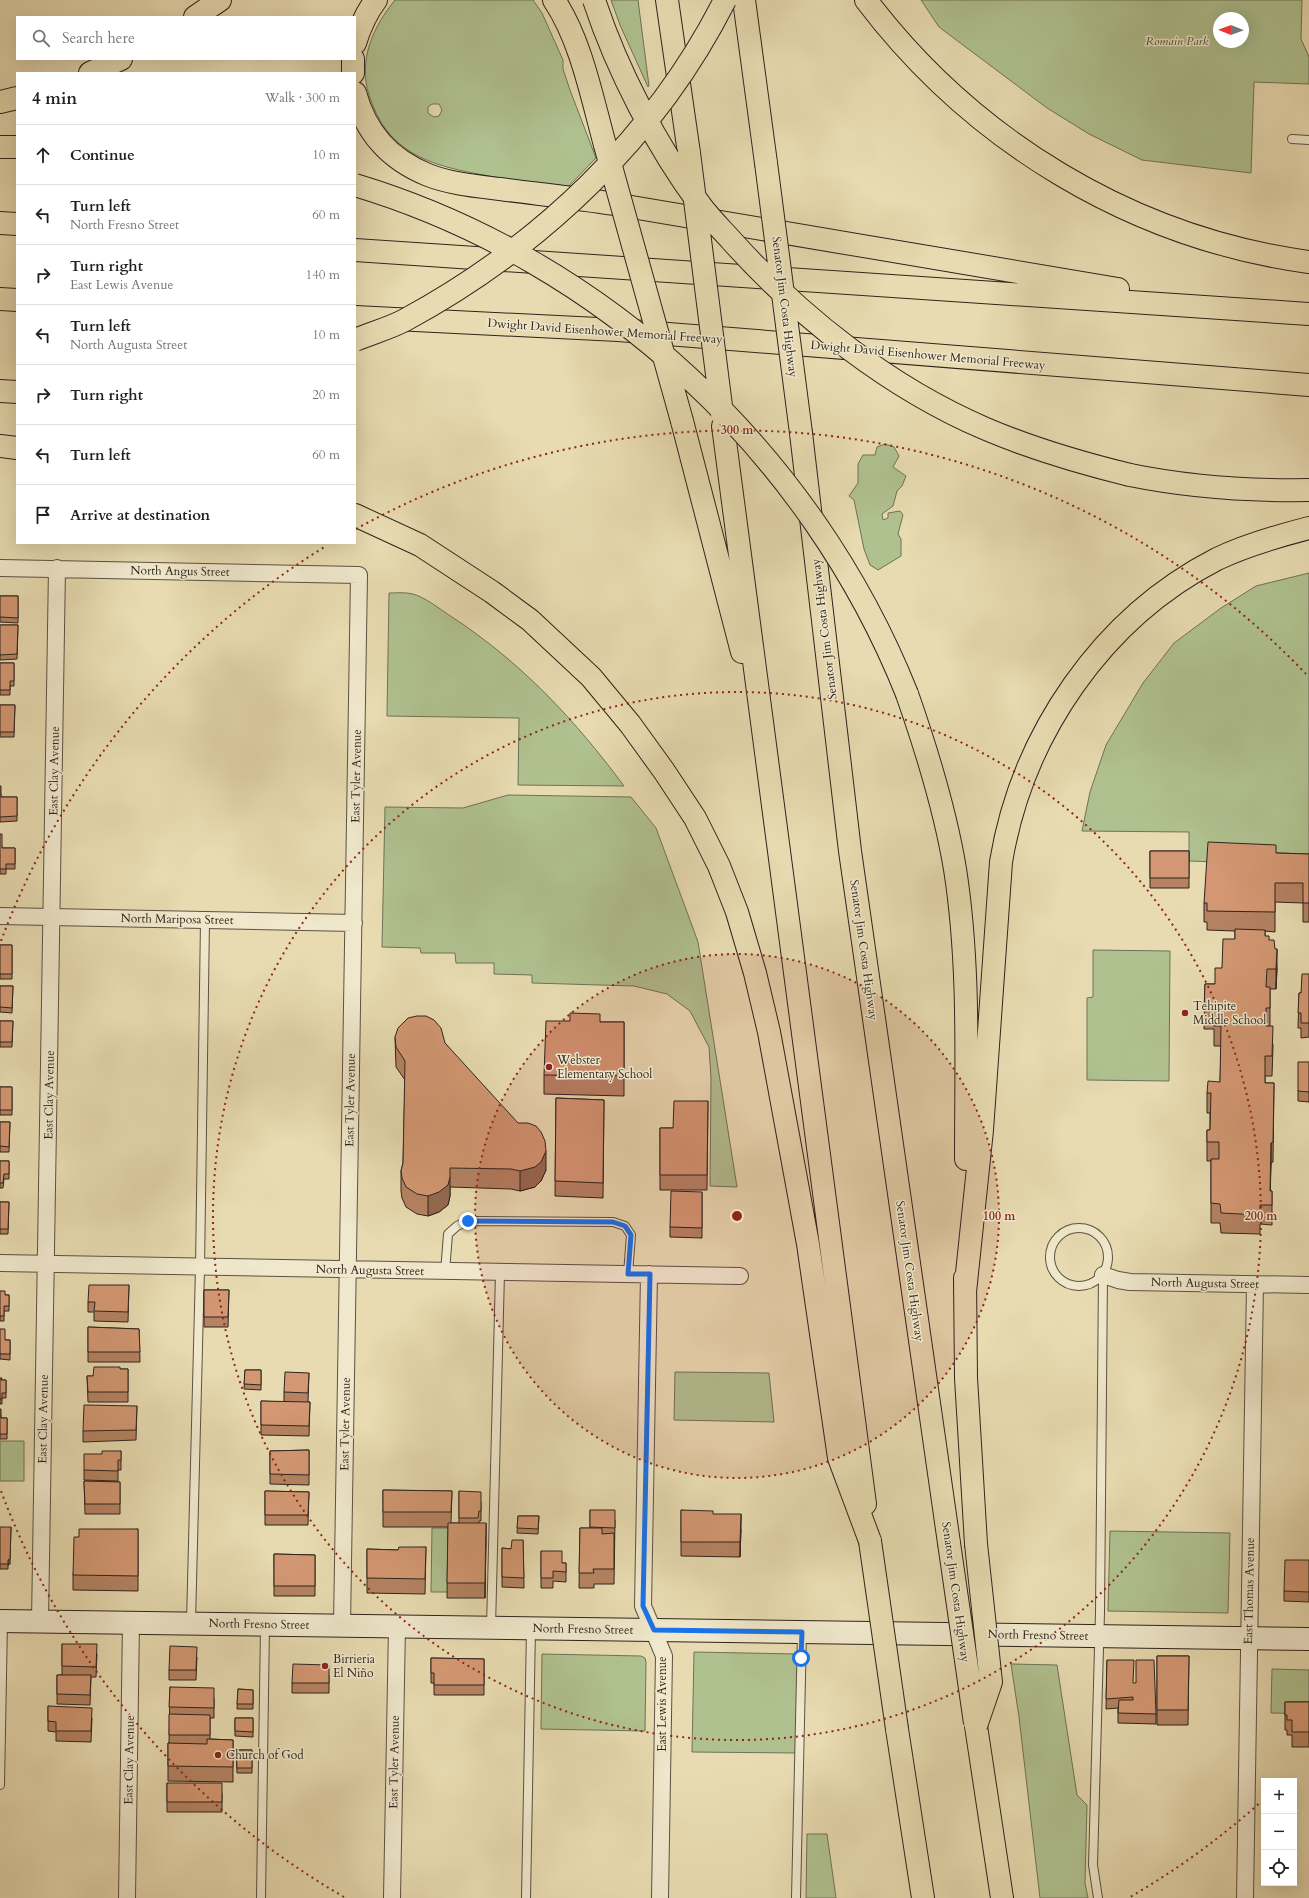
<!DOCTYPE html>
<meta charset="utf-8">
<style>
body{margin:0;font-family:Cardo,serif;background:#f2f2f2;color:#202124}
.controls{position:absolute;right:12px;bottom:12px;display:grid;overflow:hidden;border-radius:0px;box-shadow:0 4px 16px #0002}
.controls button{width:36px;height:36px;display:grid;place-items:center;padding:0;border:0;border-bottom:1px solid #e0e0e0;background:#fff;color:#202124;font:20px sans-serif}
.compass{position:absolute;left:1213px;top:12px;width:36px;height:36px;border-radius:50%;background:#fff;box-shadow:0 4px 16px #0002;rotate:271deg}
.stop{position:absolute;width:12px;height:12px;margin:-9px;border:3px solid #1a73e8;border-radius:50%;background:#fff}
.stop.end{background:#1a73e8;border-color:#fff;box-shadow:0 1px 4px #0008}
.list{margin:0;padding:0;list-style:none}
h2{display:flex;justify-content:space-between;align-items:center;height:52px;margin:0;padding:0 16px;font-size:17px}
h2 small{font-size:13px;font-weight:400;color:#757577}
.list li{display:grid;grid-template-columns:26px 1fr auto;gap:12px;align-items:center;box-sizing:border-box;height:60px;padding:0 16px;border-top:1px solid #e0e0e0}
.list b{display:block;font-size:15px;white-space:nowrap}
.list p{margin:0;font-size:13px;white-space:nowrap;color:#757577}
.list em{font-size:13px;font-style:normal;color:#757577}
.icon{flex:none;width:22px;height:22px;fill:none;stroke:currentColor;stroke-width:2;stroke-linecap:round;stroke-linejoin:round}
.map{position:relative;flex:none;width:1309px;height:1898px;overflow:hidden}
.search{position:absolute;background:#fff;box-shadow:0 4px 16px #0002;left:16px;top:16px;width:340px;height:44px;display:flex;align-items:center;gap:10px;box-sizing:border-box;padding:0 14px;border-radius:0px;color:#757577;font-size:15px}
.panel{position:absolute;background:#fff;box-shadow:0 4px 16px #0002;left:16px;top:72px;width:340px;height:472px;border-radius:0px}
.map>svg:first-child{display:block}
.green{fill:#b0c190;stroke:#6f7256;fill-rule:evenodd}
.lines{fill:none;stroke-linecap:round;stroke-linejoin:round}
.service-casing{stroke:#5c5142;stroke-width:10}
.minor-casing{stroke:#5c5142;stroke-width:18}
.secondary-casing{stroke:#2e231d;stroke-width:24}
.motorway-casing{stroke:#2e231d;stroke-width:24}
.service{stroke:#f0e8cc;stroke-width:8}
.minor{stroke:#f0e8cc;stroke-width:16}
.secondary{stroke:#f0e8cc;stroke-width:22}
.motorway{stroke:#e8dbb1;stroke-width:22}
.motorway-bridge-casing{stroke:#2e231d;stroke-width:24;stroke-linecap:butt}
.motorway-bridge{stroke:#e8dbb1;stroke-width:22}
.wall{fill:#b58363;stroke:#2e231d}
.shaded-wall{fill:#946a50;stroke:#2e231d}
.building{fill:#d39873;stroke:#2e231d}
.route{stroke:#1a73e8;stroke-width:5}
.ring{fill:none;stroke:#8f2418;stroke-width:2;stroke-dasharray:2 4}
.poi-dot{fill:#8f2418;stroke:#f0e8cc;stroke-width:1.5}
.labels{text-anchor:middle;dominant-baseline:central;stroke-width:3;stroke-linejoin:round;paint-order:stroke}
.park-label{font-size:12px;font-style:italic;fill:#4e4a3a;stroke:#f0e8cc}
.street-label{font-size:12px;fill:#2e231d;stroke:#f0e8cc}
.poi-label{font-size:12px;fill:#2e231d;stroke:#f0e8cc;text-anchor:start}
.centre{fill:#8f2418;stroke:#f0e8cc;stroke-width:2}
.ring-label{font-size:12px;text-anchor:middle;font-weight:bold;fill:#8f2418;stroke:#f0e8cc;stroke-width:3;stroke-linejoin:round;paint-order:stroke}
</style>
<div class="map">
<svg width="1309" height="1898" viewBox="0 0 1309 1898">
<rect width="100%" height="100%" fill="#e8dbb1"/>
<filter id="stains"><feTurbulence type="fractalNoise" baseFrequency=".005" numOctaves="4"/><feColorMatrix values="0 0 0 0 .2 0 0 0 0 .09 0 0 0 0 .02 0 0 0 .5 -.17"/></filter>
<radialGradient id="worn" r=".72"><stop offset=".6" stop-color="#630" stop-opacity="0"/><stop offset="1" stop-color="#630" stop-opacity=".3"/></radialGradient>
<path class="green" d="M395,0H533L542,13L563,60V69L570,90L596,158L568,187C540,183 511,180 483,175C429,165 387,153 369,95C358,60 373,27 395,0ZM432,104H439L442,110L439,116L434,117L428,113V107Z
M611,0H638L649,86L648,87L620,25Z
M921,0H1302L1301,39L1309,57V84L1254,82L1251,173L1142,160L1089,134L1047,108L939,27ZM1219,18H1243V42H1219Z
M885,444L894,447L899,456L893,467L906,476L902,486L897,491L893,506L882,514L883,520L888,518V513L900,511L903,515L898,534L901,539V556L878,570L870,565L864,549L854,500L849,496L858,483V464L863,455H875L877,447Z
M1309,573V874L1276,864L1189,861V832L1082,831L1090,792L1106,745L1143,683L1174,643L1221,608L1256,586Z
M389,593C396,593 406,592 413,594C425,597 441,610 452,617C521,662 576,721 624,786L518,785L519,718L387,716Z
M508,795L631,797L656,828L698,942L737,1187L710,1186L711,1078L709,1047L690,1011L667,994L634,986L532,983V975L494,974V963H456L455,953H421L420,948L382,947L385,807L463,808Z
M1093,950L1170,951L1169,1081L1087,1080V998L1093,997Z
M675,1372L769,1373L774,1422L674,1420Z
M0,1441H24V1481H0Z
M432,1528H451L450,1592H431Z
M1110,1531L1230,1533L1228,1613L1108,1611Z
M694,1652L798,1654L797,1753L692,1752Z
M542,1654L641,1656L645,1658L646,1662L645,1731L541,1729Z
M1011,1664L1057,1665L1077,1795L1087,1805L1085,1883L1088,1898H1040L1019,1717Z
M1272,1669L1309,1670V1714L1271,1713Z
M807,1834H827L836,1898H806Z"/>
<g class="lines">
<defs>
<path id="service" d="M1292,139L1309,140
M1050 1257a29 29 0 1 1 58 0a29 29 0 1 1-58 0Z
M445,1272L448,1234L457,1226L468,1221L613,1222L625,1226L631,1235L628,1274
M191,1622L200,1268L205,920
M491,1627L500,1273
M0,1785L3,1622
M261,1898L265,1625
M526,1898L531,1629
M796,1898L802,1633
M1098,1898L1093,1865L1100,1612L1103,1275"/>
<path id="minor" d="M0,568L359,575L342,1625
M0,916L354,923
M0,1263L740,1276
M649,1274L643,1606L664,1656L660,1898
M1103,1275L1118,1280L1130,1282L1309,1285
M40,1621L57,568
M127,1898L131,1622
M392,1898L397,1626
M1245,1898L1255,1284"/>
<path id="secondary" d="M0,1621L1309,1639"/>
<path id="motorway" d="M554,0C581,40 592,98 605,145
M667,0L689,153
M744,0L766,163
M866,0C973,141 1132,238 1309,262
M195,17L220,0
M355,43C360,27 366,13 376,0
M90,73L121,59
M353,73V59
M355,93C366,133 389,159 428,175C451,184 476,186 500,189C538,194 576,198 614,204C782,232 950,261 1118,289
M0,102L17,98
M0,147H17
M0,223L17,224
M355,250L1309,314
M0,299L17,300
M355,317L618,330L1309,385
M0,391L17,392
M682,421L742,652
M723,426L865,1504
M801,433L850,851L949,1543
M0,446L17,448
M1130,475C1189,487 1249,491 1309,490
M355,515L420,545L492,592L530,620L591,677L630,724L664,771L695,818L719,866L737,912L755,973L769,1032L808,1244L839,1458L870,1541
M907,694C927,751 945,809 955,869C970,965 966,1062 966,1159
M965,1278L966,1378L976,1544
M965,1292L982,1130L1001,862C1022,735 1102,618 1217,559C1246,545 1278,536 1309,528
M976,1726L1002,1898
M897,1729L923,1898"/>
</defs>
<use href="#service" class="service-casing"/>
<use href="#minor" class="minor-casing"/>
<use href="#secondary" class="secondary-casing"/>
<use href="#motorway" class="motorway-casing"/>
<use href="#service" class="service"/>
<use href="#minor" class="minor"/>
<use href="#secondary" class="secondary"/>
<use href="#motorway" class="motorway"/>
<defs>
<path id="motorway-bridge" d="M594,0C617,70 657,147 701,206C710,218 721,229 731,240C801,318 890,388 986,429C1033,449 1081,463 1130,475
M605,145L682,421
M689,153L722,414
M766,163L801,433
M355,185C604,260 811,453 907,694
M355,340C372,333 390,328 405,320C540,247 656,137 725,0
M870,1541L897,1729
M949,1543L975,1723
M976,1726L991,1682L976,1544"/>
</defs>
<use href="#motorway-bridge" class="motorway-bridge-casing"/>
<use href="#motorway-bridge" class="motorway-bridge"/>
</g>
<path class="wall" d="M0,596H18V623L0,622Z
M0,625H18L17,659L0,660Z
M0,663H14V686H10V695H0Z
M0,705H15L14,737H0Z
M0,786L1,797H17V821L0,822Z
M0,834L2,848H15V869H6V874H0Z
M1150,851H1189V888H1150Z
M1276,853L1309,854V922H1303V903L1275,902V932L1265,931V936L1269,940L1275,949L1277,969L1276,989H1270V1026L1273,1046L1272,1076H1265V1083H1274L1273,1162L1271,1163L1270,1191H1272V1225L1260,1224V1234L1221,1233L1220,1223H1211V1161H1207V1130H1210V1113H1207V1093L1220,1082L1221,1046H1214V1029H1204L1205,984H1215L1235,939V931L1207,930V922H1204V903Z
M0,945H12V979H0Z
M1309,974V1037L1301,1038V1028H1298L1299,993H1301Z
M0,986H13L12,1013L0,1012Z
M0,1021H13L12,1047H0Z
M600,1022H624V1096L544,1094V1075Z
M395,1037L445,1043L546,1170L541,1181L535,1187L520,1191L511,1189L450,1187V1196L448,1205L439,1212L428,1216L417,1214L406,1207L402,1198L401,1191V1171L403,1163L405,1080L396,1067Z
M1309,1062V1102L1298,1101V1091Z
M0,1087H12V1115H0Z
M556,1098L604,1100L603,1198L555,1196Z
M708,1101L707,1190H660V1128H673Z
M0,1122H10L9,1152H0Z
M0,1161H9V1179H4L3,1188H0Z
M702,1192V1238L670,1237V1227Z
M0,1202H9L8,1234H0Z
M129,1285L128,1322L94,1321V1312H88V1302Z
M204,1290H229L228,1327H204Z
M0,1291L5,1295H9V1311H4V1321H0Z
M88,1327L139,1329L140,1362H88Z
M0,1329L5,1340H10V1360L0,1359Z
M120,1369H128V1402H88L87,1376H93Z
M245,1370H261V1390L244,1389Z
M309,1373L308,1402H310L309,1436L261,1435V1401L284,1402V1392Z
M0,1378L2,1380H6V1398H2V1404H0Z
M137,1406L136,1440L83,1442V1431Z
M0,1409L1,1418H7V1439H0Z
M309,1450V1485L270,1484V1451Z
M121,1451V1470H118V1481L84,1480V1470L102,1454Z
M84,1481L120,1482V1514H85Z
M383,1490L452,1491L451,1523H459V1491L481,1502V1521H479V1523L486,1538L485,1598H447L448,1527H383Z
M265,1491L309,1492L308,1525H265Z
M590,1510L615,1520L614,1584H594V1588H579L580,1528H590Z
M681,1510L713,1514L741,1529L740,1557L681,1556Z
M518,1516H539L538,1534L517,1533Z
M0,1527L10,1564L8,1565V1569H0Z
M138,1529V1591L73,1590V1575L79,1537Z
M523,1540L524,1588L502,1587V1548L511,1549Z
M426,1547L425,1594L367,1593V1549L398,1550Z
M541,1551L562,1563H566V1582L553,1581V1588H541Z
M274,1554L315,1555V1596H274Z
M1309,1560V1602L1284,1601V1591Z
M62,1644L97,1654L96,1677H91L90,1705L57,1704V1675H62Z
M1157,1656H1189L1188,1725H1157Z
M197,1657L196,1680H169V1670Z
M431,1658L484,1659V1695H434V1683H431Z
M1107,1660L1133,1683L1156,1714V1724L1118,1723V1708L1106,1709Z
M329,1675V1693H292V1683Z
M170,1687L214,1698V1718H210V1739L233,1740V1782L168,1781V1743H169Z
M238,1689L253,1690V1709H237Z
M1285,1702H1309V1747H1292V1735H1287V1730H1285Z
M48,1706L92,1718L91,1742L56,1741V1732L48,1731Z
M235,1718H253V1737L235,1736Z
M236,1750H252V1773H237Z
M167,1783L222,1793V1812H167Z"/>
<path class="shaded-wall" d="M1277,949V969L1276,989V969Z
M1271,1143V1163L1270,1205V1191Z
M546,1151V1170L541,1181L535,1187L520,1191V1171Z
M450,1177V1196L448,1205L439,1212L428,1216V1196Z
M741,1514V1529L740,1557V1542Z
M486,1523V1538L485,1598V1583Z
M11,1527L10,1564L8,1565V1560Z"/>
<path class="building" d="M0,596H18V618L0,617Z
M0,625H18L17,654L0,655Z
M0,663H14V681H10V690H0Z
M0,705H15L14,732H0Z
M0,786H1V797H17V816L0,817Z
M0,834H2V848H15V864H6V869H0Z
M1208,842L1276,845V853L1309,854V903H1303V883H1275V912L1207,911V903H1204Z
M1150,851H1189V878H1150Z
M1235,929L1265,930V936H1269V940H1274L1275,949H1277L1276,969H1267L1266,987H1270V1008H1266V1026H1273L1272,1056H1265V1083H1274L1273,1142L1271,1143L1270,1191H1272V1205H1260V1215L1221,1213L1220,1204L1211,1203V1159H1219V1142H1207V1130H1210L1211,1093H1207L1208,1081L1220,1082L1221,1026H1214V1009H1204L1205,984H1215V968H1222L1223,939H1235Z
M0,945H12V974H0Z
M1302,974H1309V1023H1301V1013H1298L1299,993H1301Z
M0,986H13L12,1008L0,1007Z
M570,1013L600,1014V1022H624V1076L544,1075L546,1021H570Z
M417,1016H426L434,1020L441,1028L445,1043L518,1123H528L536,1126L541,1132L545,1141L546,1151L541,1162L535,1167L520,1171L511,1169L450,1168V1177L448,1185L439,1192L428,1196L417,1194L406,1187L402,1178L401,1171L403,1163L405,1061L396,1047L395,1037L398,1028L408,1018Z
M0,1021H13L12,1042H0Z
M1298,1062H1309V1092L1298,1091Z
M0,1087H12V1110H0Z
M556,1098L604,1100L603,1183L555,1181Z
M674,1101H708L707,1175H660V1128H673Z
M0,1122H10L9,1147L0,1146Z
M0,1161H9V1174H4L3,1183H0Z
M671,1191L702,1192V1228L670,1227Z
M0,1202H9L8,1229H0Z
M89,1285H129L128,1312L94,1311L95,1302H88Z
M204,1290H229L228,1317H204Z
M0,1291H5V1295H9V1306H4V1316H0Z
M88,1327L139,1329L140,1352H88Z
M0,1329H5V1340H10V1354H0Z
M94,1367H120V1369H128V1392H88L87,1376H93Z
M245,1370H261V1385L244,1384Z
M285,1372L309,1373L308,1393L284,1392Z
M0,1378H2L1,1380H6V1393H2V1399H0Z
M261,1401L310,1402L309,1426L261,1425Z
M84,1405L137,1406L136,1430L83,1431Z
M0,1409H1V1418H7V1434H0Z
M309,1450V1475L270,1474V1451Z
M102,1451H121V1460H118V1471L84,1470V1454H102Z
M84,1481L120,1482V1504H85Z
M383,1490L452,1491L451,1512H383Z
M265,1491L309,1492L308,1515H265Z
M459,1491L481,1492V1511H479L478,1518H459Z
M590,1510H615V1528L590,1527Z
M681,1510L713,1511V1514H741L740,1542H681Z
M518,1516H539L538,1529L517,1528Z
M448,1523H486L485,1583H447Z
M0,1527H11L10,1559L8,1560V1564H0Z
M580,1528H602V1534L614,1533V1569H593L594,1573H579Z
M79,1529H138V1576L73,1575L74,1537H79Z
M512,1540H523L524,1578L502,1577V1548L511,1549Z
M399,1547H426L425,1579L367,1578V1549L398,1550Z
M541,1551H562V1563H566V1572L553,1571V1578H541Z
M274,1554L315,1555V1586H274Z
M1285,1560H1309V1592L1284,1591Z
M62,1644H97L96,1667L62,1666Z
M170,1646L197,1647L196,1670H169Z
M1157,1656H1189L1188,1710H1157Z
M431,1658L484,1659V1685H434V1673H431Z
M1107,1660H1134L1133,1683H1136V1660H1154L1156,1714L1118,1713L1119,1700H1133V1697L1106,1699Z
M293,1664L329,1665V1683H292Z
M57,1675H91L90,1695L57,1694Z
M170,1687L214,1688V1708L169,1707Z
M238,1689L253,1690V1704H237Z
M1285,1702H1309V1732H1292V1720H1287V1715H1285Z
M48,1706L92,1708L91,1731H56V1722L48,1721Z
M169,1714L210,1715V1735H169Z
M235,1718H253V1732L235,1731Z
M207,1739L233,1740V1767L168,1766V1743L207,1744Z
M236,1750H252V1768H237Z
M167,1783H222V1802H167Z"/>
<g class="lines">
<path class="route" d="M468,1221L613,1222L625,1226L631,1235L628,1274H650L643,1606L654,1630L802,1632L801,1658"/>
</g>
<circle cx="737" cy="1216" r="262" fill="#8f2418" fill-opacity=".12"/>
<g class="ring">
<circle cx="737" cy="1216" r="262"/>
<circle cx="737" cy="1216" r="524"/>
<path d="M1263 1800A786 786 0 0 1 1130 1897M344 1897A786 786 0 0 1 1 1491M1 941A786 786 0 0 1 326 546M356 529A786 786 0 0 1 1307 675"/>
</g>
<g class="poi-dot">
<circle cx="1185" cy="1013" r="4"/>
<circle cx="549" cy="1067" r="4"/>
<circle cx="325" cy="1666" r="4"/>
<circle cx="218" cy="1755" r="4"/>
</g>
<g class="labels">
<g class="park-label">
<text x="1177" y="41">Romain Park</text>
</g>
<g class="street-label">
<text transform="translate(785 307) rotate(83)">Senator Jim Costa Highway</text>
<text transform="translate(605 331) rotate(4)">Dwight David Eisenhower Memorial Freeway</text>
<text transform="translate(928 355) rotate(5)">Dwight David Eisenhower Memorial Freeway</text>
<text transform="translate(180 571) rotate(1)">North Angus Street</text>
<text transform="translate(824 629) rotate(-97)">Senator Jim Costa Highway</text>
<text transform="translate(54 771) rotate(-89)">East Clay Avenue</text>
<text transform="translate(356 776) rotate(-89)">East Tyler Avenue</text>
<text transform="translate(177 919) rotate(1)">North Mariposa Street</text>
<text transform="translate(864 950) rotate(82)">Senator Jim Costa Highway</text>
<text transform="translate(49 1095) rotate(-89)">East Clay Avenue</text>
<text transform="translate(350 1100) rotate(-89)">East Tyler Avenue</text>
<text transform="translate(370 1270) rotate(1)">North Augusta Street</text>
<text transform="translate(910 1271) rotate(82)">Senator Jim Costa Highway</text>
<text transform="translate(1205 1283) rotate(1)">North Augusta Street</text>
<text transform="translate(43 1419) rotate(-89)">East Clay Avenue</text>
<text transform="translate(345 1424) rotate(-89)">East Tyler Avenue</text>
<text transform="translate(1249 1591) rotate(-89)">East Thomas Avenue</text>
<text transform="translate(956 1592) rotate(82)">Senator Jim Costa Highway</text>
<text transform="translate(259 1624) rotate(1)">North Fresno Street</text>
<text transform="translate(583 1629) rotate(1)">North Fresno Street</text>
<text transform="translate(1038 1635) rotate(1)">North Fresno Street</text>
<text transform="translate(662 1704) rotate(-90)">East Lewis Avenue</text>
<text transform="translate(129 1760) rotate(-89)">East Clay Avenue</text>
<text transform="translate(394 1762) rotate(-89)">East Tyler Avenue</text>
</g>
<g class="poi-label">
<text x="1193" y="1006">Tehipite<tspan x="1193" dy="14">Middle School</tspan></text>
<text x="557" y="1060">Webster<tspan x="557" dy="14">Elementary School</tspan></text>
<text x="333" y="1659">Birrieria<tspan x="333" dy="14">El Niño</tspan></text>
<text x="226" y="1755">Church of God</text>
</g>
</g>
<circle cx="737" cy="1216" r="6" class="centre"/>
<g class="ring-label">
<text x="737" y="434">300 m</text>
<text x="999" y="1220">100 m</text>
<text x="1261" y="1220">200 m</text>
</g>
<rect width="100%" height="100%" filter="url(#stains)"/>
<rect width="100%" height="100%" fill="url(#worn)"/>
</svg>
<div class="controls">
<button>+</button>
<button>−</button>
<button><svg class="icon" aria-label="locate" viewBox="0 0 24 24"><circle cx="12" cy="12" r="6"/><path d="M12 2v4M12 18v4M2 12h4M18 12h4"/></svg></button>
</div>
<svg class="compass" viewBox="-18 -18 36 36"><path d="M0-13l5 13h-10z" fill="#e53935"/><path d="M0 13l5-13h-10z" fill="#757577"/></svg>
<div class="stop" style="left:801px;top:1658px"></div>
<div class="stop end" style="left:468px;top:1221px"></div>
<div class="search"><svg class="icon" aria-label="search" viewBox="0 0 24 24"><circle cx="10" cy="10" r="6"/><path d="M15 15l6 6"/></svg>Search here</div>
<section class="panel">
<h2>4 min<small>Walk · 300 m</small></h2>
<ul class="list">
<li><svg class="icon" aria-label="ahead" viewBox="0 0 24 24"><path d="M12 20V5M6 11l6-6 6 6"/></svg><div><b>Continue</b></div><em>10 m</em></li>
<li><svg class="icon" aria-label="left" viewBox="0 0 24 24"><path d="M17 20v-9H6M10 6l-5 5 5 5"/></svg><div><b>Turn left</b><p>North Fresno Street</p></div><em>60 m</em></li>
<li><svg class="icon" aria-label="right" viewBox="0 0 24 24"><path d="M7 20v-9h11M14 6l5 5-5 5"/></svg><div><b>Turn right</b><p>East Lewis Avenue</p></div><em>140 m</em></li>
<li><svg class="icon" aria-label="left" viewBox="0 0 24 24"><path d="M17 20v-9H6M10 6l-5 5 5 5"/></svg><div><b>Turn left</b><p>North Augusta Street</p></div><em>10 m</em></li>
<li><svg class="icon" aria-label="right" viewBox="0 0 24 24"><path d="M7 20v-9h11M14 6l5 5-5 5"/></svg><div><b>Turn right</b></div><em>20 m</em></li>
<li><svg class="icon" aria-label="left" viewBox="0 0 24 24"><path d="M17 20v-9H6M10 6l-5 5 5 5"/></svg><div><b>Turn left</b></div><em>60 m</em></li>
<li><svg class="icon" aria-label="arrive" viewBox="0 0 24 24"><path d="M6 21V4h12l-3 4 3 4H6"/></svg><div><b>Arrive at destination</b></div></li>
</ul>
</section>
</div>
